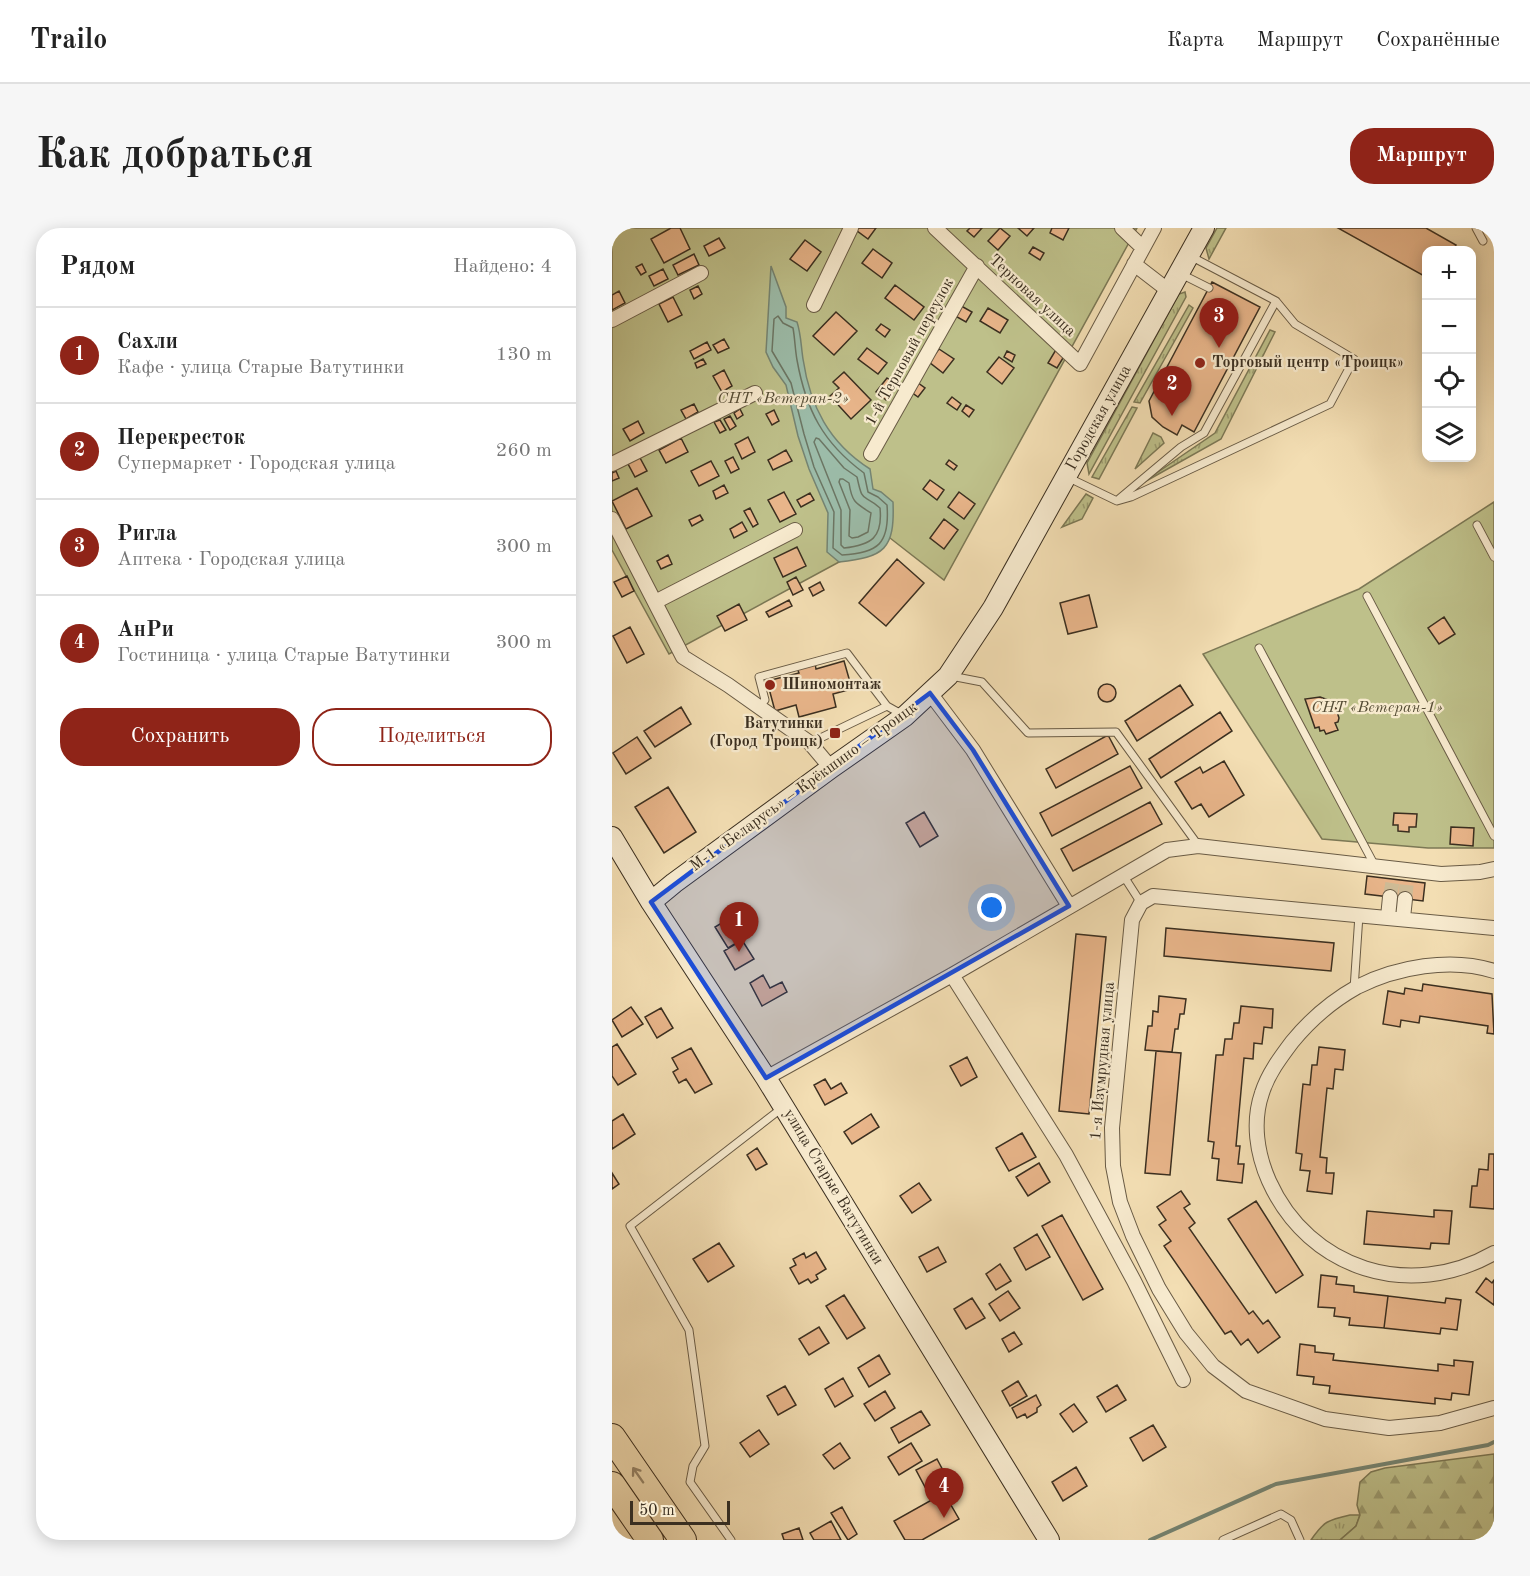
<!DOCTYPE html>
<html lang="ru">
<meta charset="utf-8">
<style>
body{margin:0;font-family:"Old Standard TT",serif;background:#f6f6f6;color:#222}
.controls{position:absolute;right:18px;top:18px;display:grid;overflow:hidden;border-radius:12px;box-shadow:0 3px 15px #0003}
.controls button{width:54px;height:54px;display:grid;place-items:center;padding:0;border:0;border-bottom:2px solid #e0e0e0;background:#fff;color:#222;font:30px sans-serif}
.scale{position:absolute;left:18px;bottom:15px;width:100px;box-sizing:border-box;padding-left:6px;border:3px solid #3b2f20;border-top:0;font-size:16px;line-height:21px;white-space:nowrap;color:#3b2f20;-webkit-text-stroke:4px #f7eace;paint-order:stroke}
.you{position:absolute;left:380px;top:680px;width:21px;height:21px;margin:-15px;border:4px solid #fff;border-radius:50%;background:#1a73e8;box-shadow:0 0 0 9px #1a73e833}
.badge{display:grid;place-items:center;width:39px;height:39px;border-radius:50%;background:#8f2418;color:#fff;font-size:20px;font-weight:700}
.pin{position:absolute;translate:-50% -50px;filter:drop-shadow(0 2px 3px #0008)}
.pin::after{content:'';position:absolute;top:32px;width:21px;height:18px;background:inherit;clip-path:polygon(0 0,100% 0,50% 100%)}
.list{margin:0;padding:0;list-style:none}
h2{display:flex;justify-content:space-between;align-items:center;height:78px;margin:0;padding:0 24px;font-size:26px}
h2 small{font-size:20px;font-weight:400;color:#767676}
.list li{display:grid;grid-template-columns:39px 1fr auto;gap:18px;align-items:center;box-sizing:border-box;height:96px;padding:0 24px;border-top:2px solid #e0e0e0}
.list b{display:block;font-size:22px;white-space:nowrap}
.list p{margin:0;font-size:20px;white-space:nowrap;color:#767676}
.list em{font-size:20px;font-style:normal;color:#767676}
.actions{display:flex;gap:12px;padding:18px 24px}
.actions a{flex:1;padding:14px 0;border:2px solid #8f2418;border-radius:24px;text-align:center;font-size:21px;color:#8f2418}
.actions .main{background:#8f2418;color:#fff}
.icon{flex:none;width:33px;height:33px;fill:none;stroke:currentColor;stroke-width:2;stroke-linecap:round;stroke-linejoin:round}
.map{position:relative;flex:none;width:882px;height:1312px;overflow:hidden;border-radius:24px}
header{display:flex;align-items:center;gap:36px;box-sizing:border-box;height:84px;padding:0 30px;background:#fff;border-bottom:2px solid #e0e0e0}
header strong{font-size:28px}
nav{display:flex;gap:33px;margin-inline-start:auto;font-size:21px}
.intro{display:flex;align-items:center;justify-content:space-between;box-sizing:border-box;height:144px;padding:0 36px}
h1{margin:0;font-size:42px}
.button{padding:15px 27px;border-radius:24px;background:#8f2418;color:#fff;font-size:21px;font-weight:700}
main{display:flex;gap:36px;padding:0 36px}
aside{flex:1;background:#fff;border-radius:24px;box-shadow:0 3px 15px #0003}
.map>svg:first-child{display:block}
.grass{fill:url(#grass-tufts);stroke:#7c7855;stroke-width:1.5}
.forest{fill:url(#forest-firs);stroke:#7c7855;stroke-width:1.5}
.green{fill:#bec08a;stroke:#7c7855;stroke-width:1.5}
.water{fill:#9cbca9;stroke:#758472;stroke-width:1.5}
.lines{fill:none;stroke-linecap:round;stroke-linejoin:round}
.shore{stroke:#6c7664;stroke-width:1.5}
.stream{stroke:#758472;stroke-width:4}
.building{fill:#e8b58a;stroke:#3b2f20;stroke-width:1.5}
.street-tunnel{stroke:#cebb96;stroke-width:14;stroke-dasharray:14 7;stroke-linecap:butt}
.lane-casing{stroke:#695b45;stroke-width:9}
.street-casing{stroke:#695b45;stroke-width:16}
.secondary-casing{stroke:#3b2f20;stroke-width:22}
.highway-casing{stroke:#3b2f20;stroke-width:28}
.lane{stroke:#f7eace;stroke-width:7}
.street{stroke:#f7eace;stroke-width:14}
.secondary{stroke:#f7eace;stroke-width:20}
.highway{stroke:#f3deb3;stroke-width:26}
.oneway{stroke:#97866a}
.marked{fill:#1d4ed8;fill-opacity:0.2;stroke:#1d4ed8;stroke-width:4.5;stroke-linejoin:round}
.poi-dot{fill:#8f2418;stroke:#f7eace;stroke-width:2}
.labels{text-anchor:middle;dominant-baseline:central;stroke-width:4.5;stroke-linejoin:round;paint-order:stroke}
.street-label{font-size:16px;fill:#3b2f20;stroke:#f7eace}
.poi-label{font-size:16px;font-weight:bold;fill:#3b2f20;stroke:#f7eace;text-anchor:start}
.park-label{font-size:16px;font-style:italic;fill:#554c35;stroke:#f7eace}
</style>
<header>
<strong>Trailo</strong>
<nav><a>Карта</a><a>Маршрут</a><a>Сохранённые</a></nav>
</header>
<div class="intro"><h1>Как добраться</h1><a class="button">Маршрут</a></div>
<main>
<aside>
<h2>Рядом<small>Найдено: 4</small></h2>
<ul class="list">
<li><span class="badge">1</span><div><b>Сахли</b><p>Кафе · улица Старые Ватутинки</p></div><em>130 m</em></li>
<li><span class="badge">2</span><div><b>Перекресток</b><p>Супермаркет · Городская улица</p></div><em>260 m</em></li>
<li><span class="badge">3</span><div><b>Ригла</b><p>Аптека · Городская улица</p></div><em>300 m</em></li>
<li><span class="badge">4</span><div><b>АнРи</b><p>Гостиница · улица Старые Ватутинки</p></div><em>300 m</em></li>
</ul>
<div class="actions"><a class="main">Сохранить</a><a>Поделиться</a></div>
</aside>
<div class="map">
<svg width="882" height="1312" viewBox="0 0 882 1312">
<defs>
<pattern id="grass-tufts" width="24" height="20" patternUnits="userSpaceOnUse" patternTransform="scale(1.5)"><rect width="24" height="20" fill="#bec08a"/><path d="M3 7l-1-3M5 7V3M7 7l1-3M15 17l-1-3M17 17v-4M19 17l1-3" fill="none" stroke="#9c9c70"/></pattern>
<pattern id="forest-firs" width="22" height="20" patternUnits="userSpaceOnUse" patternTransform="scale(1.5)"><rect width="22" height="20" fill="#bec08a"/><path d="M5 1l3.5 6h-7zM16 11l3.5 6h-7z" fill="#9c9c70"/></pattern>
</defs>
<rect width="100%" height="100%" fill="#f3deb3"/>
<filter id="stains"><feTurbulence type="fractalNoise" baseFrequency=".00333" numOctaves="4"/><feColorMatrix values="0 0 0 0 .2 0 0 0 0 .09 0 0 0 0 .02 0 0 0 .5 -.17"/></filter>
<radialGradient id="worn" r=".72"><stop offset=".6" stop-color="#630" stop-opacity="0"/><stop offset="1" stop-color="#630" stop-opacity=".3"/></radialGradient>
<path class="grass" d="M605,0H614L597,31L594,20Z
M573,64L574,69L477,246L475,235L567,66Z
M577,77L581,80L528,175L522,174Z
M658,102L663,104L609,211L527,257L603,205Z
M520,179L525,180L487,251L480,249Z
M541,205L549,209L552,215L523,241Z
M474,266L481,270L470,291L450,299Z
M738,1287H748L744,1298L728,1312H699C712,1293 716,1292 738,1287Z"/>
<path class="forest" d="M882,1226V1312H728L744,1298L748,1287L745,1277L748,1254L759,1244L773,1240Z"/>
<path class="green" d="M0,0H525L332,352L278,310L227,334L57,426L0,322Z
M882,274V620H816L710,611L591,426L747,361Z"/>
<path class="water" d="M159,38L174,79V90L185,94C189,106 189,118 191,131C198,178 217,215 258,241L261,261L269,264L281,274C283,322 272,329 227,334L215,324L216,285L197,241L186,208L174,157L161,139L154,124Z"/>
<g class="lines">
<path class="shore" d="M166,88L171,95L181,100C183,111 183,121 185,132C194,182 211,215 252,245L256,264L266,269L275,277C278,316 266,325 230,327L221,320L222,284L202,239L192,206L179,155L160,123L162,91Z
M204,210L207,211L232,240L245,249C251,277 250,264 268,280C271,310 259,317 232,320L229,317V282L202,214Z
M228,251H231L237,255C240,274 243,275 259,285L256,304L246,309L240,310L237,308L238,282L227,254Z"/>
<path class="stream" d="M538,1312L664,1256L876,1217L882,1214"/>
</g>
<path class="building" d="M59,0H68L78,21L52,35L39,11Z
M241,0H264L256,11Z
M358,0H370L362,9L355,3Z
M388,0L398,8L386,22L376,13Z
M406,0H422L415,8Z
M440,0H457L451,12L438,5Z
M726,0H814L844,17L841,22H814V49Z
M107,10L113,20L97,28L92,18Z
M193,12L209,24L195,43L178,31Z
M421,19L432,25L428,32L417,25Z
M261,21L280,35L270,50L250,35Z
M82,26L87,37L66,47L61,37Z
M30,36L34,44L29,47L24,39Z
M51,41L56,51L42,58L37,48Z
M600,54L648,79L582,204L570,197L565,207L551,199L540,189L537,173Z
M283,57L312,79L302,92L273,70Z
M86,58L90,66L82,71L78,62Z
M7,63L13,75L0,82V67Z
M61,69L70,87L56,94L47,76Z
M344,75L360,84L354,94L338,85Z
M376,80L396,92L388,105L368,93Z
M224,84L245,103L222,127L201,108Z
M269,96L278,102L273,109L264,102Z
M112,111L117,120L106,125L101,117Z
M95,114L99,122L82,131L78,123Z
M255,120L275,135L266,146L246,131Z
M445,120L454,125L445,140L436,135Z
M327,121L342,131L331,145L317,134Z
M395,123L403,127L400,134L392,129Z
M387,129L402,140L390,156L375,144Z
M91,131L94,136L85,140L83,135Z
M112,142L120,158L110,164L101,148Z
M232,144L259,172L239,191L218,168L227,160L221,154Z
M275,150L285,157L274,172L264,164Z
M302,152L313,160L306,169L295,161Z
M340,169L349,176L345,182L335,175Z
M82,176L86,184L74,191L69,182Z
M354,177L362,182L357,189L350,183Z
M128,181L131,187L125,191L122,185Z
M162,182L167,193L160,197L154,186Z
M118,188L124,198L118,202L112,191Z
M108,192L114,202L108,205L102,194Z
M26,193L32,205L18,213L11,201Z
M136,209L143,224L130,231L123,216Z
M69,210L76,224L54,235L47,222Z
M174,222L180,233L161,242L156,232Z
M27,228L35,243L23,249L15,234Z
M121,229L127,241L119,245L113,233Z
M337,232L345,238L342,242L334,236Z
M99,233L107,248L87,258L79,243Z
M4,243L7,250L0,253V245Z
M318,252L332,262L325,272L311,261Z
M112,257L116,265L104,271L101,263Z
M25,260L40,288L14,301L0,273Z
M172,264L184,286L168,294L156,272Z
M347,264L363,276L352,291L336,279Z
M198,265L202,272L189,279L185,272Z
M138,280L146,296L141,299L132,283Z
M88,287L91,292L80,298L77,292Z
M332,291L346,302L332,321L318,310Z
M130,294L135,303L122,310L118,301Z
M185,319L194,338L171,349L162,330Z
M56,327L60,336L49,341L45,333Z
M285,331L312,355L274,398L247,375Z
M15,348L22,363L10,369L2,354Z
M184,349L191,362L181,367L175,354Z
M208,354L212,362L201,368L197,360Z
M477,367L485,399L456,406L448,375Z
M177,372L180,378L157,389L154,384Z
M127,376L135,392L113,403L105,388Z
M832,389L843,406L827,416L816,400Z
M18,399L32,426L15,435L1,408Z
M232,433L240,461L221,466L224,479L187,489L184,477L163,483L155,453L187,445L185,440L203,435L204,441Z
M486 465a9 9 0 1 1 18 0a9 9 0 1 1-18 0Z
M568,457L581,477L525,513L513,493Z
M708,469L722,474L727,490L726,494L723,495L726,502L714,506L712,502L708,503L707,499L703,500L693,471Z
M69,479L79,496L43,519L32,503Z
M608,484L620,503L549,550L537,531Z
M496,507L506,526L444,560L434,541Z
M25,509L39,530L14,546L1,525Z
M612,533L632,567L597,589L589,576L580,581L563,554L588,539L591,545Z
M518,538L530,560L440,608L428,585Z
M56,559L84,604L52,625L23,579Z
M538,574L550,596L461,643L449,621Z
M312,584L326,608L308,619L294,595Z
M782,585L805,586L804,599H797V604L786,603V597H781Z
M839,599L862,600L861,618L838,616Z
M755,648L813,655L811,673L753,666Z
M128,684L141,705L116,720L103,699Z
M554,700L722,715L719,743L552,728Z
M464,706L494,709L477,886L447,883Z
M130,712L142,731L123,742L112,723Z
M151,747L158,760L170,754L175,764L150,778L138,755Z
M811,756L880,766L882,806L875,805L876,798L808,788L807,795L789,792L788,799L771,796L776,763L792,766L793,760L810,763Z
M547,768L574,771L572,786H568L566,801H563L560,824L533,822L536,798H540L541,783L546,784Z
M629,778L661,781L660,800L652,799L650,816L642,815L641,831L632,830L624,918H628L626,936H632L630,955L605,952L607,931L600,930L602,914L596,913L604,827H611L613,811H620L622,795H627Z
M19,779L31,796L10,809L0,792Z
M49,780L61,800L45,810L33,789Z
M5,816L24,846L6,857L0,848V819Z
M707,819L733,822L731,842L723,841L721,861L715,860L708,929L715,930L714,945H722L720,966L695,963L698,943L688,942L690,926L684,925L691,856L698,857L700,837H705Z
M79,820L100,856L83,865L74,851L67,855L61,844L66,841L60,830Z
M544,823L569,825L558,947L533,945Z
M355,829L365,849L349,858L338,838Z
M213,851L219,861L229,855L235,865L213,877L202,857Z
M11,886L23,906L0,921V893Z
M259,886L267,899L240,916L232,904Z
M410,905L424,929L397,943L384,920Z
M145,920L155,936L144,942L135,927Z
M877,926H882V981L858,979L860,958H865L867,941L876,942Z
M427,935L438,954L416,968L404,949Z
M0,945L7,956L0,961Z
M307,955L319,972L300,985L288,968Z
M569,963L578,976L572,980L583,995L577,1000L637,1086L641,1083L651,1096L656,1092L668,1109L646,1125L636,1111L629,1117L619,1103L613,1106L552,1018L559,1013L547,997L554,992L545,979Z
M644,973L691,1047L664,1065L616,991Z
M822,982L840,983L837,1016L819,1015L818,1021L752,1016L755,983L822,989Z
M450,987L491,1061L471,1072L430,998Z
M425,1006L438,1029L414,1042L402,1020Z
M107,1015L122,1038L96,1054L81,1031Z
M326,1019L334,1034L315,1044L307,1029Z
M204,1024L214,1041L204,1047L206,1051L199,1055L196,1051L187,1056L178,1040L184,1037L181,1031L192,1025L194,1030Z
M388,1036L399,1053L384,1062L374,1046Z
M709,1047L725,1049L724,1056L742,1058V1064L776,1068L772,1100L737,1097L738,1090L722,1088L723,1080L706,1079Z
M874,1050L880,1055L882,1052V1077L864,1064Z
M396,1063L408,1080L388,1093L377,1076Z
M232,1067L253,1100L235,1111L214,1078Z
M776,1068L833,1075L834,1070L849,1072L845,1102L829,1100L828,1106L772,1100Z
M360,1070L373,1090L354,1101L342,1081Z
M207,1099L217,1115L197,1127L187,1111Z
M402,1104L410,1116L397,1124L390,1111Z
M688,1116L703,1118V1124L722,1126L721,1132L826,1143V1136L842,1138V1132L861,1134L857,1167L840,1165L839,1172L823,1170V1176L717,1165L718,1158L701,1156L702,1149L685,1147Z
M267,1127L278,1146L257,1159L246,1140Z
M231,1150L241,1168L223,1179L213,1161Z
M406,1153L415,1168L398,1178L390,1163Z
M505,1157L514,1172L494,1184L485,1169Z
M173,1158L184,1177L166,1187L155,1168Z
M273,1163L283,1180L263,1193L252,1176Z
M424,1167L429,1177L425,1180V1184L415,1190L413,1186L405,1190L400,1180Z
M462,1176L475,1194L461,1204L448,1186Z
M309,1183L318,1197L287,1215L279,1200Z
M541,1197L554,1219L531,1233L518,1210Z
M147,1202L157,1216L138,1229L128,1215Z
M228,1215L238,1230L222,1241L211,1227Z
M299,1215L310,1233L287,1247L276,1229Z
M325,1231L334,1248L313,1259L304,1242Z
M464,1239L475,1258L451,1273L440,1254Z
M332,1265L347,1291L310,1312H293L282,1293Z
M230,1279L245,1306L236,1312L219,1285Z
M219,1293L229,1312H202L198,1305Z
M187,1300L191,1312H172L170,1306Z"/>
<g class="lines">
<path class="street-tunnel" d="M778,669L781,651
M793,671L795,653"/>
<defs>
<path id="lane" d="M864,0L871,13
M569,46L597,60
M455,249L505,273L519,269L718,176L742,131L683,96L664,73L580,29
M507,271L569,219L592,205L664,73
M865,297L882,329
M755,368L882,608
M647,420L763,638
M339,448L370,454L416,505L504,504L586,617
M147,479L153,472L147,449L235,425L275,478L291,487
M198,515L275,478
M511,647L529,675
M742,761L747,687
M119,1312L78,1254L81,1238L93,1218L77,1102L18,998L170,880
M611,1312L669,1286L679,1292L688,1312"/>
<path id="street" d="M323,0L468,136L542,0
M510,0L531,20
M522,36L557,63
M202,77L239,0
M0,92L89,45
M259,226L365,38
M0,236L143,165
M0,291L71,429L116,457L198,515L219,540
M43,374L183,302
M318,465L361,522L457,678
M776,689L778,669
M791,690L793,671
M882,700L541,668L529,675L520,692L500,900L501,938L508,974L521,1008L547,1061L574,1105L601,1138L634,1163L713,1191L777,1200L828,1195L882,1180
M882,743C839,729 784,739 745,759C720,773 698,792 680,814C668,830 656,846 650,865C640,894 645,926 657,953C697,1042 798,1073 882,1025
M340,747L454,927L522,1053L571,1152
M154,850L340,747L555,622L586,618L829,646L868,644L882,641"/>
<path id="secondary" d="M0,609L39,674L154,850L437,1312
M39,674L62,655L219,540L293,488L336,448L381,380L592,0"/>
<path id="highway" d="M0,1209L71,1312
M0,1257L38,1312"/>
</defs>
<use href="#lane" class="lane-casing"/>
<use href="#street" class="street-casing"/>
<use href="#secondary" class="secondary-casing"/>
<use href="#highway" class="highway-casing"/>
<use href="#lane" class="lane"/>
<use href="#street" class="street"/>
<use href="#secondary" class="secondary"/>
<use href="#highway" class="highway"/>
</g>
<defs><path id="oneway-shaft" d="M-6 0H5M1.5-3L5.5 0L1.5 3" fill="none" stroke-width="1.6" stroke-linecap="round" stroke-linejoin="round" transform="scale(1.5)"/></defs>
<use class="oneway" href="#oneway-shaft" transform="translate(26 1247) rotate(-125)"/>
<path class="marked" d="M318,465L361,522L457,678L154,850L39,674Z"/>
<g class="poi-dot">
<circle cx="588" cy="135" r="6"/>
<circle cx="158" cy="457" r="6"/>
<rect x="217" y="499" width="12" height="12" rx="3"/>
</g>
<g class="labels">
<g class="street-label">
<text transform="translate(420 68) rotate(43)">Терновая улица</text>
<text transform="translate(298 124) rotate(-61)">1-й Терновый переулок</text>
<text transform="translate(487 190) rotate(-61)">Городская улица</text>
<text transform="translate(192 559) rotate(-36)">М-1 «Беларусь» – Крёкшино – Троицк</text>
<text transform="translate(491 833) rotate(-85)">1-я Изумрудная улица</text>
<text transform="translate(221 959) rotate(59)">улица Старые Ватутинки</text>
</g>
<g class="poi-label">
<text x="600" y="135">Торговый центр «Троицк»</text>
<text x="170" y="457">Шиномонтаж</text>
<text x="211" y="496" text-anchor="end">Ватутинки<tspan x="211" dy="18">(Город Троицк)</tspan></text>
</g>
<g class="park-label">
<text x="171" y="171">СНТ «Ветеран-2»</text>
<text x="765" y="480">СНТ «Ветеран-1»</text>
</g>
</g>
<rect width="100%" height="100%" filter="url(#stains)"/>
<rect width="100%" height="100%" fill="url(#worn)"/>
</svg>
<div class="controls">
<button>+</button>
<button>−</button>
<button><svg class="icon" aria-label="locate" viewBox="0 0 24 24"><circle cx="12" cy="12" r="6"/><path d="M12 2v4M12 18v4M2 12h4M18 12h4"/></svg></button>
<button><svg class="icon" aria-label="layers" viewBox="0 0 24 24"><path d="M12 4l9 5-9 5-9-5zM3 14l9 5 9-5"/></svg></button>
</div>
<div class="scale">50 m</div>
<div class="you"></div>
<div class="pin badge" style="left:127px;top:724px">1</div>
<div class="pin badge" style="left:560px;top:188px">2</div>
<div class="pin badge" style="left:607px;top:120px">3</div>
<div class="pin badge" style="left:332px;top:1290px">4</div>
</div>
</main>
